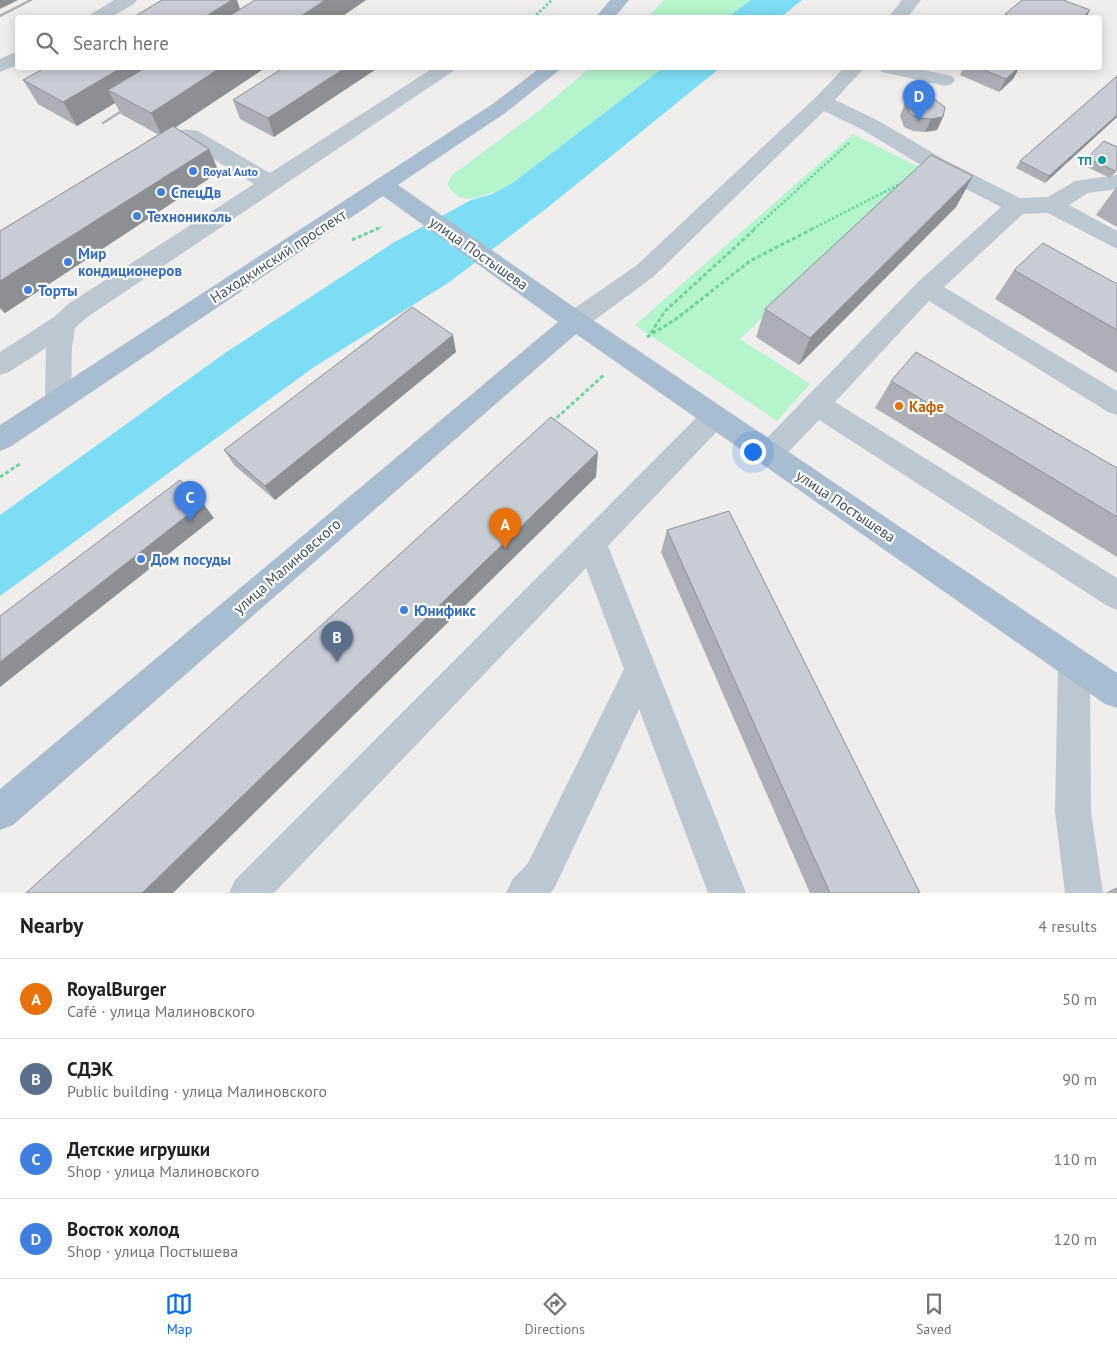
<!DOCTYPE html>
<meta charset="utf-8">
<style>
body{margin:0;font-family:"PT Sans",sans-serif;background:#f6f6f6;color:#202124}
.you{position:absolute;left:752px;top:451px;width:18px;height:18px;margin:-12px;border:4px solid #fff;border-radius:50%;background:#1a73e8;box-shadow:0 0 0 8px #1a73e833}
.badge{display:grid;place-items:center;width:32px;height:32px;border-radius:50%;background:#056df2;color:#fff;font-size:16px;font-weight:700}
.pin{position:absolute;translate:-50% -41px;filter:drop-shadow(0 1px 2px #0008)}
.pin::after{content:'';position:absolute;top:26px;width:18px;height:15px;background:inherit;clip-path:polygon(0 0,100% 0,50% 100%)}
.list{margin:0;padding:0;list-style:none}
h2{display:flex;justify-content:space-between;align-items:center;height:65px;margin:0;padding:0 20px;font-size:21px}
h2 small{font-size:16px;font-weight:400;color:#757577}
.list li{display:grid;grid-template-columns:32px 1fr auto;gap:15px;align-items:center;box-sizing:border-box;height:80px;padding:0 20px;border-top:1px solid #e0e0e0}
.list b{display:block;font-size:19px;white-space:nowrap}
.list p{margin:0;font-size:16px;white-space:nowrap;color:#757577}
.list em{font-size:16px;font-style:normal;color:#757577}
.icon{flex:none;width:28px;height:28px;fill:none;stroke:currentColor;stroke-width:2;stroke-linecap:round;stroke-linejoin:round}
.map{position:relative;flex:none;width:1117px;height:893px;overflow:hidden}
.search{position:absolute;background:#fff;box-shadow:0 2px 12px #0003;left:15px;right:15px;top:15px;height:55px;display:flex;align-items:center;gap:12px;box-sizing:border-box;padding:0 18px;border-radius:5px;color:#757577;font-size:19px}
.sheet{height:385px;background:#fff}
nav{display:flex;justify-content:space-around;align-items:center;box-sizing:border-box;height:70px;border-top:1px solid #e0e0e0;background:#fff;font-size:14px;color:#757577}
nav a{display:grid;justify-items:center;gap:2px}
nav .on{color:#056df2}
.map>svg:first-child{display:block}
.green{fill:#b5f4cd}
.water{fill:#7dddf5}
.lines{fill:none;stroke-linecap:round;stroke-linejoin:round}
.path-far1{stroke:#6ad5a0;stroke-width:2.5;stroke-dasharray:2.5 2;stroke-linecap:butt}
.path{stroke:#6ad5a0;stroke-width:3;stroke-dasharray:4 2.5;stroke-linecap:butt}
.minor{fill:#bcc8d1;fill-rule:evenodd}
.major{fill:#a9bdd0;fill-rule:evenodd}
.rail{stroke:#aeb2b8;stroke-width:2.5}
.wall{fill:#acafb6}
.shaded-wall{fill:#8c8f94}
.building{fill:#c8ccd4;stroke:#8c8f94}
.culture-dot{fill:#0f9aa8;stroke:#fff;stroke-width:2}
.shop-dot{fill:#3f7fe0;stroke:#fff;stroke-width:2}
.food-dot{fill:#e8710a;stroke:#fff;stroke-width:2}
.labels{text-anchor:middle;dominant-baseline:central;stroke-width:4.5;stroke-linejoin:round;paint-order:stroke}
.far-culture-label{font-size:12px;font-weight:bold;fill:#0d838f;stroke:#fff;text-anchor:end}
.far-shop-label{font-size:12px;font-weight:bold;fill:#366cbe;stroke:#fff;text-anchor:start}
.shop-label{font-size:15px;font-weight:bold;fill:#366cbe;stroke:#fff;text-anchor:start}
.street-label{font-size:15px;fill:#43515d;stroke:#fff}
.food-label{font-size:15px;font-weight:bold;fill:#c56008;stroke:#fff;text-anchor:start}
</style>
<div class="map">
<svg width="1117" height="893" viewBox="0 0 1117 893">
<rect width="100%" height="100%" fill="#f0eded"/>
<path class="green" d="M664,0H751L728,17L647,18Z
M590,68H663L514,182C496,191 460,213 448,184L452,175L540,110Z
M853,134L919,167L740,339L810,384L777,421L635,325Z"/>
<path class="water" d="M751,0H802L781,17H728Z
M663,68H720L547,208L448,283L314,367L0,596V515L225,353L393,243L471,200L490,195L514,182Z"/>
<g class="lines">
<path class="path-far1" d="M533,18L552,0
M376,229L381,227
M754,229L850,142
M812,229L904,182"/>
<path class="path" d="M352,240L379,228
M651,333L665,311L756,228
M647,337L676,319L750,261L814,228
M552,422L605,374
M0,477L21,463"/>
<path class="minor" d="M114,0H137L134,4L109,18H85Z
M902,0H921L907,18H888Z
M18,51V65L0,72V59Z
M433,68H455L452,72L86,318L75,328L72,347L71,400L67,408L58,411L49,408L45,400L46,348L9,372L0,375V352L54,317L68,304L254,184L187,143C173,144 160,155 146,151L142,146C151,133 184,127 198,131L270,173Z
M844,68H864L835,100L877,120L945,160L1020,198L1048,197L1075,181L1117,175V189L1088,193L1069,205L1117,231V249L1048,213L1023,214L944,287L1117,391V415L1108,412L929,301L835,402L1117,578V610L1106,605L819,420L779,462L769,466L759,462L755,454L759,446L918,282L1001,207L929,170L863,130L824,111L653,277L584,328L575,330L566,328L563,321L566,314L637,265L815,98Z
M879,68H914L952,76L955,80L952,84L945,86L882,72Z
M715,405L724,408L728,416L724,424L608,546L746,893H708L639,709L554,889L550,893H506L512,880L528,863L624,669L586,568L274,893H229L235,880L706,408Z
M1074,647L1085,652L1090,663L1091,812L1103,893H1065L1055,812L1058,663L1063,652Z"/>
<path class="major" d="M610,0H629L614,18H595Z
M540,68H562L505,113L398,185L584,314L1117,673V708L1105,704L576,334L13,825L0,830V789L558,322L383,196L10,447L0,451V425L491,105Z"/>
<path class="rail" d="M0,16L31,0
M103,123L131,105"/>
</g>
<path class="wall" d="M1005,14L1086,18H1004Z
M45,68H265L175,128L219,172L5,313L0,309V231L159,135L121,114L115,103L77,126L38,104L23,80Z
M283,68L274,137L240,119L233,100Z
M963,68H1019L1013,79L999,92L960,75Z
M1117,76V117L1045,183L1016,168L1020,161Z
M905,103L943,117L937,130L925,132L913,131L904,127L900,116Z
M1087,158L1117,171L1110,178L1083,165Z
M973,176L956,207L799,365L756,337L765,309Z
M1117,186V227L1096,215Z
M1014,270L1117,284V373L995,299Z
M456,352L275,500L234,465L224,450Z
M891,381L1117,468V557L875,408Z
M667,530L920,893H810L661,552Z
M1117,887V893H1105Z"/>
<path class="shaded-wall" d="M0,0H18L0,9Z
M232,0H237L243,18H203Z
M325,0H366L340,18H298Z
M1090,10L1086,18H1082Z
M121,68H170L108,90L115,103L77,126L63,102Z
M220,68H265L162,136L151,113Z
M345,68H378L274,137L268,118Z
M1018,68H1019L1013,79L999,92L1006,79Z
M1117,115V117L1045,183L1049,176Z
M943,117L937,130L925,132L931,119Z
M209,149L219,172L5,313L0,307V281Z
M973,176L956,207L799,365L810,338Z
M453,335L456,352L275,500L265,486Z
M598,452L596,477L173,893H142Z
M203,503L214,518L0,687V662Z"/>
<path class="building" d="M162,0H232L203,18H132Z
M255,0H325L298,18H226Z
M1022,0H1063L1090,10L1082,18H1013L1005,14Z
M45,68H121L63,102L23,80Z
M145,68H220L151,113L108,90Z
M283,68H345L268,118L233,100Z
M979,68H1018L1006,79Z
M1117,76V115L1049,176L1020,161Z
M914,97L933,98L945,107L943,117L931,119L919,118L910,114L905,103Z
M173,126L209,149L0,281V231Z
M1104,141L1117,147V169L1115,171L1087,158Z
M931,155L973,176L810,338L765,309Z
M1043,243L1117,284V330L1014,270Z
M412,307L453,335L265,486L224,450Z
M916,352L1117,468V517L891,381Z
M551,417L598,452L142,893H26Z
M180,480L203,503L0,662V616Z
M729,511L920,893H830L667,530Z"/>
<circle class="culture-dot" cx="1102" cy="160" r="5"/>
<g class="shop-dot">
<circle cx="193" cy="171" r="5"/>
<circle cx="161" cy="192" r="5"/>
<circle cx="137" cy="216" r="5"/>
<circle cx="68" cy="262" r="5"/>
<circle cx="28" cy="290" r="5"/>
<circle cx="141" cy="559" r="5"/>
<circle cx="404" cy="610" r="5"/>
</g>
<circle class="food-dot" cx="899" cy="406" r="5"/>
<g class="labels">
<g class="far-culture-label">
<text x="1092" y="160">ТП</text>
</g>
<g class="far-shop-label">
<text x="203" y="171">Royal Auto</text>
</g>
<g class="shop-label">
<text x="171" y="192">СпецДв</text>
<text x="147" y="216">Технониколь</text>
<text x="78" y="253">Мир<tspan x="78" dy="17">кондиционеров</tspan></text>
<text x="38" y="290">Торты</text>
<text x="151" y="559">Дом посуды</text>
<text x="414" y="610">Юнификс</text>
</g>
<g class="street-label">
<text transform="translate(479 253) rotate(35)">улица Постышева</text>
<text transform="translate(278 256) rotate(-33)">Находкинский проспект</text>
<text transform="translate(846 506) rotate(34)">улица Постышева</text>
<text transform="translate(287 566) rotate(-41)">улица Малиновского</text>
</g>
<g class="food-label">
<text x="909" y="406">Кафе</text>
</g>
</g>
</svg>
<div class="you"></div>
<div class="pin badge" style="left:505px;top:549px;background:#e8710a">A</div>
<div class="pin badge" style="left:337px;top:662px;background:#5c6f8a">B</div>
<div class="pin badge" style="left:190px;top:522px;background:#3f7fe0">C</div>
<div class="pin badge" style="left:919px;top:121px;background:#3f7fe0">D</div>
<div class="search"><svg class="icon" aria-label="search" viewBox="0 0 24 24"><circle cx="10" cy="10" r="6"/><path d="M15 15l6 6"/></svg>Search here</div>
</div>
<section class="sheet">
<h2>Nearby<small>4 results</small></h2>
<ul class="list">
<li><span class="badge" style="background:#e8710a">A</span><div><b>RoyalBurger</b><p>Café · улица Малиновского</p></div><em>50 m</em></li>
<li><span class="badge" style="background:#5c6f8a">B</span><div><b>СДЭК</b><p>Public building · улица Малиновского</p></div><em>90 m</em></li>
<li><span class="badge" style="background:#3f7fe0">C</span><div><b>Детские игрушки</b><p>Shop · улица Малиновского</p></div><em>110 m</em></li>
<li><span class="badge" style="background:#3f7fe0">D</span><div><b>Восток холод</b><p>Shop · улица Постышева</p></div><em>120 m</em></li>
</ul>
</section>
<nav>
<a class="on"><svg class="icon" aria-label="map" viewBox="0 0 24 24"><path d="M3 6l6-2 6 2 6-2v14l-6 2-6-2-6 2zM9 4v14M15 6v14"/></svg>Map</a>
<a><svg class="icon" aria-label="directions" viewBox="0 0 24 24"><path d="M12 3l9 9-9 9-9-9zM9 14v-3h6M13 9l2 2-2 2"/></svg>Directions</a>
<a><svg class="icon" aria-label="saved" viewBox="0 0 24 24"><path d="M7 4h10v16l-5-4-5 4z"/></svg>Saved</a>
</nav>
